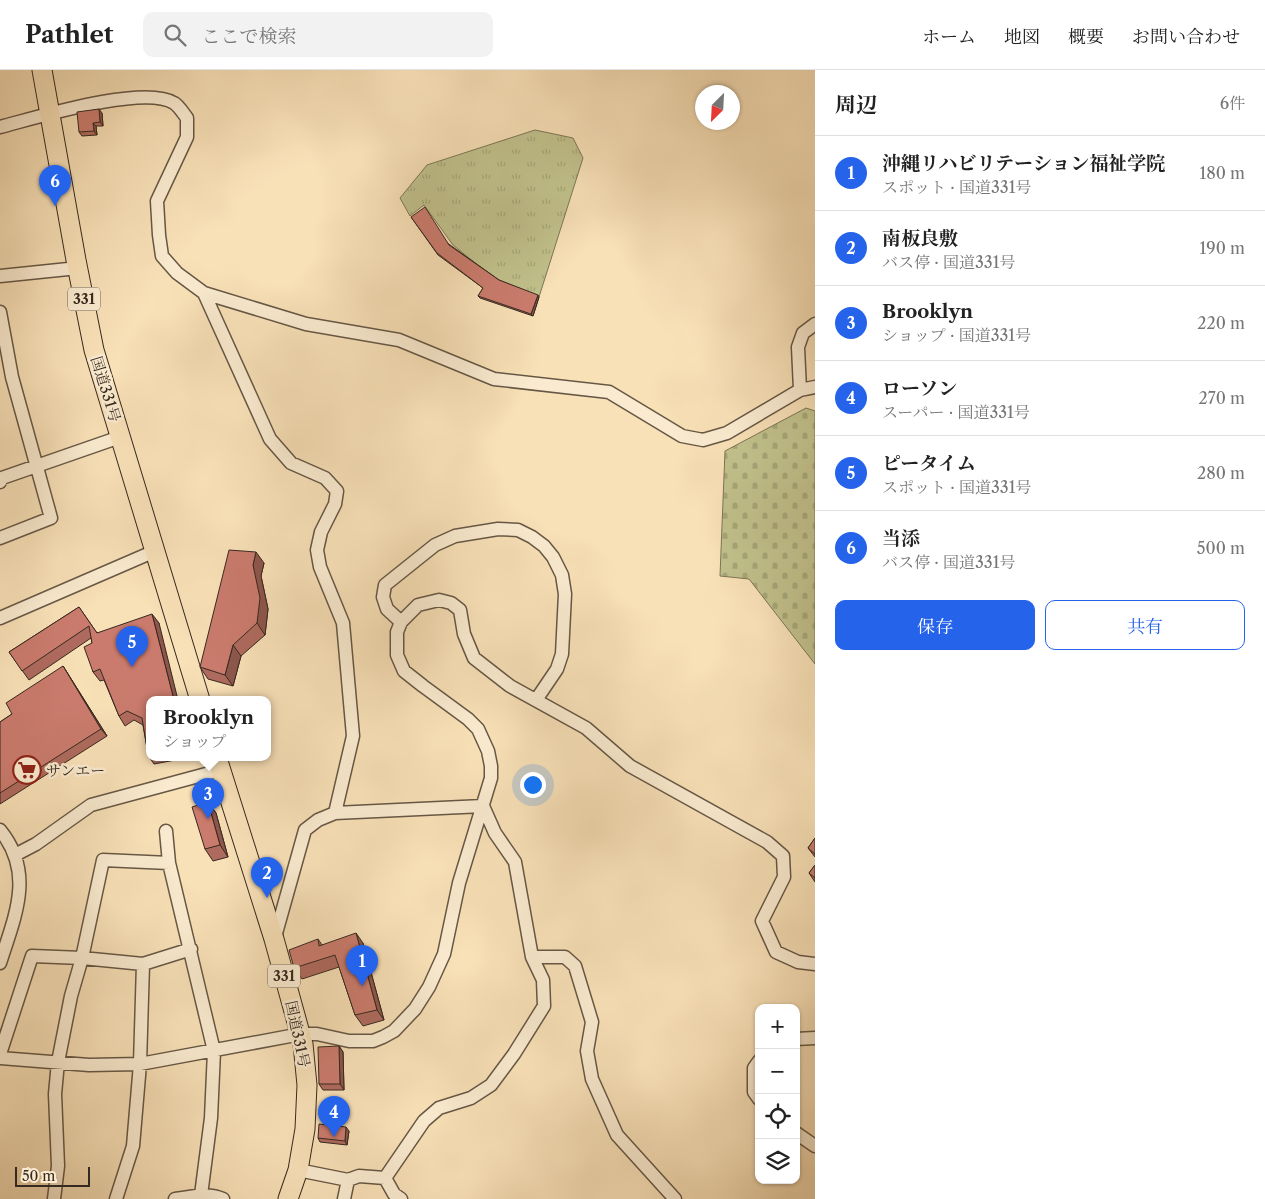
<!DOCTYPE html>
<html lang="ja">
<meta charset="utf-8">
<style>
body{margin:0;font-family:"Libre Caslon Text","Noto Serif JP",serif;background:#f2f2f2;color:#222}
.controls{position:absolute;right:15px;bottom:15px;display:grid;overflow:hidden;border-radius:10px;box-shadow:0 1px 4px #0004}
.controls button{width:45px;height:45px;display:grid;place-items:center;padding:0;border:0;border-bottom:1px solid #e0e0e0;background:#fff;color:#222;font:25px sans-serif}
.compass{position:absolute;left:695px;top:15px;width:45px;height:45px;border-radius:50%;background:#fff;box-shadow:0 1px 4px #0004;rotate:204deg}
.scale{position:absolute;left:15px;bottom:12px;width:75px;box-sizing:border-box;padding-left:5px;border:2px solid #36291f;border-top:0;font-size:14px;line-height:18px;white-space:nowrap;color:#36291f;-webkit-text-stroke:4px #faebd0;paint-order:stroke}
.you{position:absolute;left:532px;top:714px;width:18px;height:18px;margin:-12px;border:4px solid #fff;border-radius:50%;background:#1a73e8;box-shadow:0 0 0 8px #1a73e833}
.badge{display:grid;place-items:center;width:32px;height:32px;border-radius:50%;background:#2563eb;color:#fff;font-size:16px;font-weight:700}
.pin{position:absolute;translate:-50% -41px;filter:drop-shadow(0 1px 2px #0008)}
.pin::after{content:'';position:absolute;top:26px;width:18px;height:15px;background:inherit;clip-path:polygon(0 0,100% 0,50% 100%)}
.popup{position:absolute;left:146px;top:626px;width:125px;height:65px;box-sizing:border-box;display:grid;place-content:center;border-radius:10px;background:#fff;filter:drop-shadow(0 1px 4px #0005);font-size:16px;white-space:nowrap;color:#767676}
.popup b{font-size:19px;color:#222}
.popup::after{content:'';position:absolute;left:50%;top:100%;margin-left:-10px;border:10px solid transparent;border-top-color:#fff}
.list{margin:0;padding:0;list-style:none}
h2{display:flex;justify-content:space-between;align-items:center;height:65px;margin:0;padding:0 20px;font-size:21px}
h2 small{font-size:16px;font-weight:400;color:#767676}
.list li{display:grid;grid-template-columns:32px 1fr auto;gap:15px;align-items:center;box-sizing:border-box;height:75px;padding:0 20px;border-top:1px solid #e0e0e0}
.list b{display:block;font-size:19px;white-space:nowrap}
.list p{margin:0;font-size:16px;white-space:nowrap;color:#767676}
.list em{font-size:16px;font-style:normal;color:#767676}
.actions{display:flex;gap:10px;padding:15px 20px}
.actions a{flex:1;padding:11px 0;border:1px solid #2563eb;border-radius:10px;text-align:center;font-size:18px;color:#2563eb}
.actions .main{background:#2563eb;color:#fff}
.icon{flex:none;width:28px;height:28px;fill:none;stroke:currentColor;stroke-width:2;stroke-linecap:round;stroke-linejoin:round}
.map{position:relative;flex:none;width:815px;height:1129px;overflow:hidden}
header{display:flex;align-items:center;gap:30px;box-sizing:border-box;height:70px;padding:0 25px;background:#fff;border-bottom:1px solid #e0e0e0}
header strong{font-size:24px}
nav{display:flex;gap:28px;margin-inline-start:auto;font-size:18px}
.search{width:350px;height:45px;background:#f2f2f2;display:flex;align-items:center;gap:12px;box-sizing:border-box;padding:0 18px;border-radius:10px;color:#767676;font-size:19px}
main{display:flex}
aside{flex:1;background:#fff}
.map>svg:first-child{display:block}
.grass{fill:url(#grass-tufts);stroke:#7c7556}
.cemetery{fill:url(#cemetery-stones);stroke:#7c7556}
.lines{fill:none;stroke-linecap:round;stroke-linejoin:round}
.minor-casing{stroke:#665745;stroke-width:15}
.highway-casing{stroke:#36291f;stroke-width:21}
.minor{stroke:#faebd0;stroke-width:12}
.highway{stroke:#f8e0b7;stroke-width:19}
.wall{fill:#ae6a5e;stroke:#36291f}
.shaded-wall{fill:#8d564c;stroke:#36291f}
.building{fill:#ca7b6d;stroke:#36291f}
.labels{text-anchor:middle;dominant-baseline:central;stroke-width:5;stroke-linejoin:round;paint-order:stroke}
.shield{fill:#faebd0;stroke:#716354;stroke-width:1}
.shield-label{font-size:14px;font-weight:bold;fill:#36291f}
.street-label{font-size:15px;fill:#36291f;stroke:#faebd0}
.poi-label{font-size:15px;fill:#36291f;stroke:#faebd0;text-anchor:start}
</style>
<header>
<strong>Pathlet</strong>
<div class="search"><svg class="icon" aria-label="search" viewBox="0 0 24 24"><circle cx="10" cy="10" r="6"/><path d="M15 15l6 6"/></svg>ここで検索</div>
<nav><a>ホーム</a><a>地図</a><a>概要</a><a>お問い合わせ</a></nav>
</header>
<main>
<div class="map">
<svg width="815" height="1129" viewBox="0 0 815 1129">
<defs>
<pattern id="grass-tufts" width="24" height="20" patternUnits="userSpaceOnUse" patternTransform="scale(1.25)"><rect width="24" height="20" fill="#c1c18c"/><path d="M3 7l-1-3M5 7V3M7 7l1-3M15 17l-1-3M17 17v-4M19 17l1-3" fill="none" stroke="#a6a678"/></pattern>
<pattern id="cemetery-stones" width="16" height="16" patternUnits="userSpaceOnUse" patternTransform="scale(1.25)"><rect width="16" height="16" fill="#c1c18c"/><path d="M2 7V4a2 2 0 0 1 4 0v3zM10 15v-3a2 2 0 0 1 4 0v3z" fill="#a6a678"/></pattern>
</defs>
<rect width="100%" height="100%" fill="#f8e0b7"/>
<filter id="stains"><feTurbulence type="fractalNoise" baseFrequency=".004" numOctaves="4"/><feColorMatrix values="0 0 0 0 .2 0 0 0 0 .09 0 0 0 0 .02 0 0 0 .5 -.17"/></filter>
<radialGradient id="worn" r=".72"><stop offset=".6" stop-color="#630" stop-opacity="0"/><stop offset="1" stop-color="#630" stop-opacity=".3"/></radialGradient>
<path class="grass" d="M535,60L573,68L583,88L539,227L507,215L491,206L453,175L424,135L410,146L400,128L427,95Z"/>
<path class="cemetery" d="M806,338L815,341V594L749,509L720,506L725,381Z"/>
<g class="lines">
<defs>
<path id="minor" d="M0,57C35,48 144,14 174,33C179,36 183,43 187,48V67L157,131L159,165L162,186L177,203L204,223L306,254L399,270L494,309L609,322L682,366L703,370L727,363L800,320L815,317
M0,206L78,198
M204,223L270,369L291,393L325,408L337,421L335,434L321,462L317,480L320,497L343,553L353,666L335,743
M0,242L12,307L51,448L0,468
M800,320L798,277L803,263L815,254
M0,412L2,408L120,367
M0,548L155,481
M401,552L387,539L383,527L385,515L435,475L455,466L498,459L518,460L532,467L544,476L553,487L562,505L565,524L562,584L557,599L536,630
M0,760C35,803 15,846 0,893
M166,761L169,793
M15,785L36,774L91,735L221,700
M275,867L305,760L318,750L335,743L483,736
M532,887H565L575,896L592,952L587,981L592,1009L617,1065L675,1129
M796,969L815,968
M0,984L32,886L82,888L143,894
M0,988L89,995L140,994L301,964H317L349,971H373L383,967L394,961L415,939L429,917L444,884L459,813L491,708V696L488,681L478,659L468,649L423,616L404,601L397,585V562L401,552L418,535L439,530L451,533L460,540L464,564L474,588L510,616L586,658L630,696L767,772L783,786L784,807L762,851L776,882L798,892L815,894
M759,991L754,998V1022L759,1029
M796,1063L815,1076
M298,1100L348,1110L359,1106L385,1108
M385,1108L424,1051L439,1038L471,1028L491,1015L514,984L544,936L543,910L532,887L515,792L495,763L483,736
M385,1108L394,1124L401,1129
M54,1129L58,1096L55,1024L58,992L71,926L82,888L103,790L169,793L214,981L211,1048L201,1125
M116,1129L133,1076L140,994L143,894L191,879
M175,1129C191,1127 208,1122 223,1129
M344,1129L348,1110"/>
<path id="highway" d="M42,0L76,190L94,280L200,630
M217,688L274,869L303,974L307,1015L305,1059L298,1100L288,1129"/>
</defs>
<use href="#minor" class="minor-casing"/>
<use href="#highway" class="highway-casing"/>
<use href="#minor" class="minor"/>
<use href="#highway" class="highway"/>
</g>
<path class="wall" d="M102,43L103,56H96L97,65L82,66L79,62Z
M411,147L499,210L539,227L533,246L480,228L478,226L483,218L438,185Z
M264,493L261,506L268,539L265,565L241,586L233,616L208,609L200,597Z
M79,537L97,563L159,553L149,630V687L148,684L143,655L134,650L125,656L119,646L104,610L100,611L93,602L92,573L91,568L29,610L9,582Z
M63,596L107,666L0,734V652L12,644Z
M150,688H186L154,694Z
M208,732L216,743L228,787L213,791L205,779Z
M815,768V787L808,778Z
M815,795V812L809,803Z
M318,869L322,875L363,873L384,950L363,956L355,945L339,897L302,909L294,898Z
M339,976L343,982L344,1020H323L319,1014Z
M349,1061L347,1075L320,1072L318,1068Z"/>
<path class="shaded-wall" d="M99,39L102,43L103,56L100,52Z
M93,53L96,56L97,65L94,61Z
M538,225L539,227L533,246L531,244Z
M256,482L264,493L261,506L268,539L265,565L257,553L253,495Z
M152,544L159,553L178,630H174Z
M233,575L241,586L233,616L225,605Z
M63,596L68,604L107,666L101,659Z
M208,732L216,743L228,787L220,775Z
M356,863L363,873L384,950L377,940Z
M339,976L343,982L344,1020L340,1014Z
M346,1057L349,1061L347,1075L345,1071Z"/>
<path class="building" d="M99,39L100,52L93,53L94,61L79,62L77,42Z
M425,137L449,175L499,210L538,225L531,244L478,226L483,218L437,183L411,147Z
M229,480L256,482L253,495L260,528L257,553L233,575L225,605L200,597Z
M79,537L97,563L152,544L174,630H149V684H148L142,648L127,641L119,646L100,599L93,602L84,577L92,573L89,556L22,601L9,582Z
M63,596L101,659L0,723V652L12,644L6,633Z
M208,732L220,775L205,779L192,737Z
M815,768V784L808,778Z
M815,795V808L809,803Z
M356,863L377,940L355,945L335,885L294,898L289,880L318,869L319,876Z
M339,976L340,1014H319L318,977Z
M319,1054L346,1057L345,1071L318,1068Z"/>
<defs>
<symbol id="supermarket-ring" viewBox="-11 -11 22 22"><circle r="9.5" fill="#faebd0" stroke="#8f2418" stroke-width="1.5"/><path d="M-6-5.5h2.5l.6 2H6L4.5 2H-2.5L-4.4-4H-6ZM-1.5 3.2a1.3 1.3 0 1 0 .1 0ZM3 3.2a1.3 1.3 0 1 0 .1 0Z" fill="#8f2418"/></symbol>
</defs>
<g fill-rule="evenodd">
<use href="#supermarket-ring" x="11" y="684" width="32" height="32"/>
</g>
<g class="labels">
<g class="shield">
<rect x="68" y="217.5" width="32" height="23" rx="4"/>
<rect x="268" y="894.5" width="32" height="23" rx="4"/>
</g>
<g class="shield-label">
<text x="84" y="229">331</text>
<text x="284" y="906">331</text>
</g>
<g class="street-label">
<text transform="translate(106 319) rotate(73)">国道331号</text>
<text transform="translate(298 964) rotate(78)">国道331号</text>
</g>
<g class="poi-label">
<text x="46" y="700">サンエー</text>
</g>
</g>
<rect width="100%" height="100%" filter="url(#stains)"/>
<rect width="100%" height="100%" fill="url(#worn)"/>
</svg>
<div class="controls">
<button>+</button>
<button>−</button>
<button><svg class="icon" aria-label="locate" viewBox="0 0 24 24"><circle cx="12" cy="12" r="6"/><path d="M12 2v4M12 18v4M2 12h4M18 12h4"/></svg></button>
<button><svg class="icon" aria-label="layers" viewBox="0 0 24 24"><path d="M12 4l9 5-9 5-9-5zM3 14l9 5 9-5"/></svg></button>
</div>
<svg class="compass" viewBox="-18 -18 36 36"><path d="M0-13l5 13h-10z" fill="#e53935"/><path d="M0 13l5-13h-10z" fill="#767676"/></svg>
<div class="scale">50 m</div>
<div class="you"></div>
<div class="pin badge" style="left:362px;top:916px">1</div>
<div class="pin badge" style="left:267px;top:828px">2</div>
<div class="pin badge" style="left:208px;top:749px">3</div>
<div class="popup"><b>Brooklyn</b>ショップ</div>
<div class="pin badge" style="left:334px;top:1067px">4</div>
<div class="pin badge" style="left:132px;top:597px">5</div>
<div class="pin badge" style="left:55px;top:136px">6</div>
</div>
<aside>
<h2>周辺<small>6件</small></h2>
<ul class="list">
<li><span class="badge">1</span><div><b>沖縄リハビリテーション福祉学院</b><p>スポット · 国道331号</p></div><em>180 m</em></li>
<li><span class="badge">2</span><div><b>南板良敷</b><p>バス停 · 国道331号</p></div><em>190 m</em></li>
<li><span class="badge">3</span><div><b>Brooklyn</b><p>ショップ · 国道331号</p></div><em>220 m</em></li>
<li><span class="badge">4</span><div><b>ローソン</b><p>スーパー · 国道331号</p></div><em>270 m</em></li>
<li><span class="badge">5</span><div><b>ピータイム</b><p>スポット · 国道331号</p></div><em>280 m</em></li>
<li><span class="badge">6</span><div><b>当添</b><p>バス停 · 国道331号</p></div><em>500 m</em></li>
</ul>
<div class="actions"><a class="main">保存</a><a>共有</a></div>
</aside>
</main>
